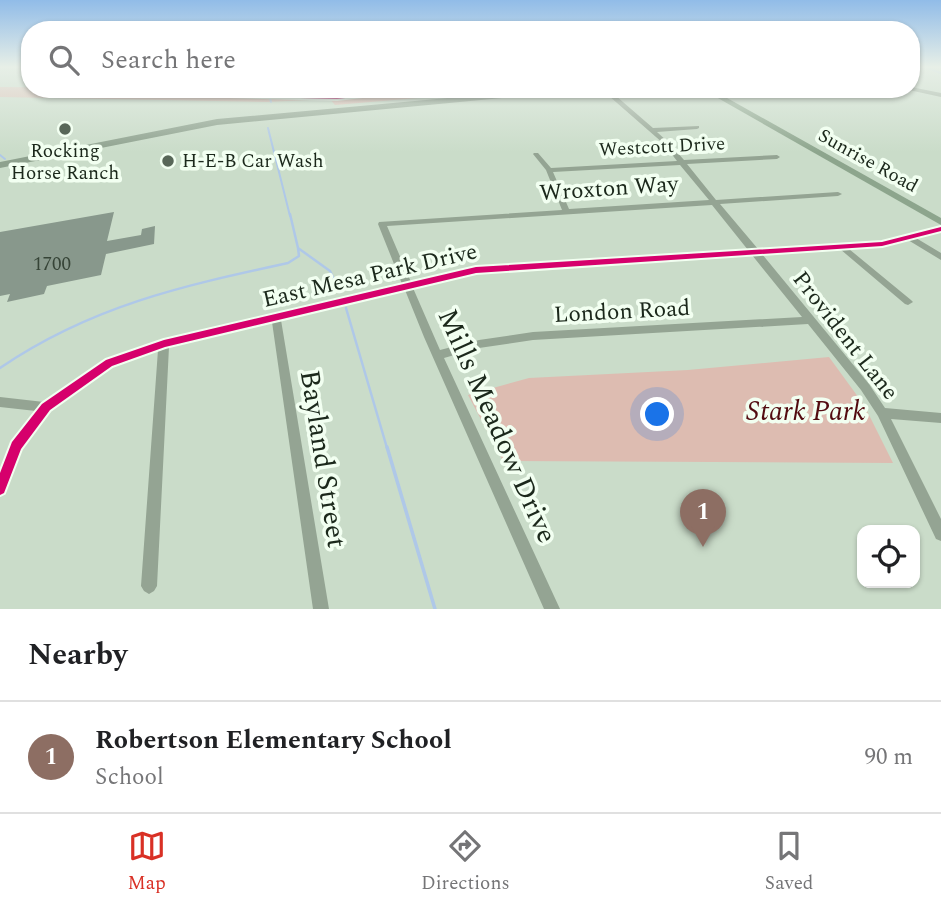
<!DOCTYPE html>
<style>
body{margin:0;font-family:Spectral,serif;background:#f2f2f2;color:#202124}
.controls{position:absolute;right:21px;bottom:21px;display:grid;overflow:hidden;border-radius:14px;box-shadow:0 2px 5px #0004}
.controls button{width:63px;height:63px;display:grid;place-items:center;padding:0;border:0;border-bottom:2px solid #e0e0e0;background:#fff;color:#202124;font:35px sans-serif}
.you{position:absolute;left:658px;top:415px;width:24px;height:24px;margin:-18px;border:5px solid #fff;border-radius:50%;background:#1a73e8;box-shadow:0 0 0 10px #1a73e833}
.badge{display:grid;place-items:center;width:46px;height:46px;border-radius:50%;background:#d93025;color:#fff;font-size:23px;font-weight:700}
.pin{position:absolute;translate:-50% -58px;filter:drop-shadow(0 2px 4px #0008)}
.pin::after{content:'';position:absolute;top:37px;width:24px;height:21px;background:inherit;clip-path:polygon(0 0,100% 0,50% 100%)}
.list{margin:0;padding:0;list-style:none}
h2{display:flex;justify-content:space-between;align-items:center;height:91px;margin:0;padding:0 28px;font-size:30px}
h2 small{font-size:23px;font-weight:400;color:#757577}
.list li{display:grid;grid-template-columns:46px 1fr auto;gap:21px;align-items:center;box-sizing:border-box;height:112px;padding:0 28px;border-top:2px solid #e0e0e0}
.list b{display:block;font-size:26px;white-space:nowrap}
.list p{margin:0;font-size:23px;white-space:nowrap;color:#757577}
.list em{font-size:23px;font-style:normal;color:#757577}
.icon{flex:none;width:38px;height:38px;fill:none;stroke:currentColor;stroke-width:2;stroke-linecap:round;stroke-linejoin:round}
.map{position:relative;flex:none;width:941px;height:609px;overflow:hidden}
.search{position:absolute;background:#fff;box-shadow:0 2px 5px #0004;left:21px;right:21px;top:21px;height:77px;display:flex;align-items:center;gap:18px;box-sizing:border-box;padding:0 24px;border-radius:28px;color:#757577;font-size:26px}
.sheet{height:203px;background:#fff}
nav{display:flex;justify-content:space-around;align-items:center;box-sizing:border-box;height:98px;border-top:2px solid #e0e0e0;background:#fff;font-size:19px;color:#757577}
nav a{display:grid;justify-items:center;gap:4px}
nav .on{color:#d93025}
.map>svg:first-child{display:block}
.green{fill:#ddbcb1}
.water{fill:#afc8e8}
.lines{fill:none;stroke-linecap:round;stroke-linejoin:round}
.stream-far2{stroke:#afc8e8;stroke-width:2}
.stream-far1{stroke:#afc8e8;stroke-width:2.5}
.stream{stroke:#afc8e8;stroke-width:3.5}
.building{fill:#88988c}
.minor{fill:#94a493;fill-rule:evenodd}
.major{fill:#8da58d;fill-rule:evenodd}
.highway{fill:#8ea18e;fill-rule:evenodd}
.cycleway-casing{stroke:#f2fff1;stroke-width:4}
.cycleway{fill:#d6006c;fill-rule:evenodd}
.poi-dot{fill:#586758;stroke:#f2fff1;stroke-width:2.5}
.labels{text-anchor:middle;dominant-baseline:central;stroke-width:7;stroke-linejoin:round;paint-order:stroke}
.far-street-label{font-size:19px;fill:#1b281b;stroke:#f2fff1}
.far-poi-label{font-size:19px;fill:#1b281b;stroke:#f2fff1}
.number-label{font-size:19px;fill:#364437}
.street-label{font-size:23px;fill:#1b281b;stroke:#f2fff1}
.near-park-label{font-size:28px;font-style:italic;fill:#520b10;stroke:#f2fff1}
.near-street-label{font-size:28px;fill:#1b281b;stroke:#f2fff1}
</style>
<div class="map">
<svg width="941" height="609" viewBox="0 0 941 609">
<rect width="100%" height="100%" fill="#cadcc9"/>
<path class="green" d="M0,87L176,89L184,94L247,97L248,93L195,89H526L335,105L330,99L267,102L0,97Z
M829,357L864,405L893,463L503,461L468,395L529,378L688,370Z"/>
<path class="water" d="M203,89H400L284,94Z"/>
<g class="lines">
<path class="stream-far2" d="M925,67L941,73
M268,90L271,102
M268,128L290,216
M0,155L5,159"/>
<path class="stream-far1" d="M290,214L298,248L330,271L340,292
M346,308L387,448
M0,368C91,306 182,286 288,263L299,256L298,248"/>
<path class="stream" d="M387,447L435,609"/>
</g>
<path class="building" d="M114,212L107,241L141,235L142,229L155,226L154,244L106,254L101,275L47,286L44,294L7,302L10,294L0,296V232Z"/>
<g class="lines">
<path class="minor" d="M911,87L941,93V97L909,90Z
M601,89H608L653,128L699,126V128L697,129L657,132L668,142L684,160L777,155L780,157L777,159L687,164L716,200L838,192L842,194L838,196L720,204L758,249L882,241L941,227V231L916,238L941,253V260L908,240L882,247L849,249L911,300L913,302L908,305L905,304L840,249L762,254L869,384L885,408L941,413V423L891,419L941,519V541L936,539L878,416L861,390L808,324L533,340L479,348L444,358L560,609H544L424,337L405,290L281,320L329,609H313L272,322L169,347L157,586L154,591L149,594L144,591L141,586L158,350L113,366L50,410L21,449L5,493L0,495V472L10,446L36,411L0,407V397L44,402L105,360L160,341L402,284L378,224L379,222L562,210L546,170L533,154L534,153H538L551,168L677,161L664,144ZM680,165L709,200L569,209L553,172ZM712,205L748,250L476,267L411,282L387,226ZM752,255L802,317L533,332L479,340L440,350L413,288L476,273Z"/>
<path class="major" d="M702,89H711L941,218V225Z"/>
<path class="highway" d="M547,89H580L576,91L217,125L0,168V162L217,119Z"/>
<defs>
<path id="cycleway" d="M180,89H187L193,92L337,95L401,89H421L337,99L192,95Z
M941,227V231L882,246L476,273L165,347L112,366L50,410L21,449L4,493L0,495V473L12,442L42,404L106,360L164,340L476,267L882,242Z"/>
</defs>
<use href="#cycleway" class="cycleway-casing"/>
<use href="#cycleway" class="cycleway"/>
</g>
<linearGradient id="sky" x2="0" y2="1"><stop stop-color="#91bce8"/><stop offset="0.44" stop-color="#e7efe7"/><stop offset="1" stop-color="#e7efe7" stop-opacity="0"/></linearGradient>
<rect width="941" height="152" fill="url(#sky)"/>
<g class="poi-dot">
<circle cx="65" cy="129" r="7"/>
<circle cx="168" cy="161" r="7"/>
</g>
<g class="labels">
<g class="far-street-label">
<text transform="translate(662 147) rotate(-3)">Westcott Drive</text>
<text transform="translate(868 161) rotate(29)">Sunrise Road</text>
</g>
<g class="far-poi-label">
<text x="65" y="151">Rocking<tspan x="65" dy="22">Horse Ranch</tspan></text>
<text x="182" y="161" text-anchor="start">H-E-B Car Wash</text>
</g>
<g class="number-label">
<text x="52" y="264">1700</text>
</g>
<g class="street-label">
<text transform="translate(609 189) rotate(-4)">Wroxton Way</text>
<text transform="translate(370 276) rotate(-13)">East Mesa Park Drive</text>
<text transform="translate(622 312) rotate(-3)">London Road</text>
<text transform="translate(845 336) rotate(52)">Provident Lane</text>
</g>
<g class="near-park-label">
<text x="806" y="411">Stark Park</text>
</g>
<g class="near-street-label">
<text transform="translate(497 426) rotate(66)">Mills Meadow Drive</text>
<text transform="translate(323 459) rotate(81)">Bayland Street</text>
</g>
</g>
</svg>
<div class="controls">
<button><svg class="icon" aria-label="locate" viewBox="0 0 24 24"><circle cx="12" cy="12" r="6"/><path d="M12 2v4M12 18v4M2 12h4M18 12h4"/></svg></button>
</div>
<div class="you"></div>
<div class="pin badge" style="left:703px;top:547px;background:#8d6e63">1</div>
<div class="search"><svg class="icon" aria-label="search" viewBox="0 0 24 24"><circle cx="10" cy="10" r="6"/><path d="M15 15l6 6"/></svg>Search here</div>
</div>
<section class="sheet">
<h2>Nearby<small></small></h2>
<ul class="list">
<li><span class="badge" style="background:#8d6e63">1</span><div><b>Robertson Elementary School</b><p>School</p></div><em>90 m</em></li>
</ul>
</section>
<nav>
<a class="on"><svg class="icon" aria-label="map" viewBox="0 0 24 24"><path d="M3 6l6-2 6 2 6-2v14l-6 2-6-2-6 2zM9 4v14M15 6v14"/></svg>Map</a>
<a><svg class="icon" aria-label="directions" viewBox="0 0 24 24"><path d="M12 3l9 9-9 9-9-9zM9 14v-3h6M13 9l2 2-2 2"/></svg>Directions</a>
<a><svg class="icon" aria-label="saved" viewBox="0 0 24 24"><path d="M7 4h10v16l-5-4-5 4z"/></svg>Saved</a>
</nav>
